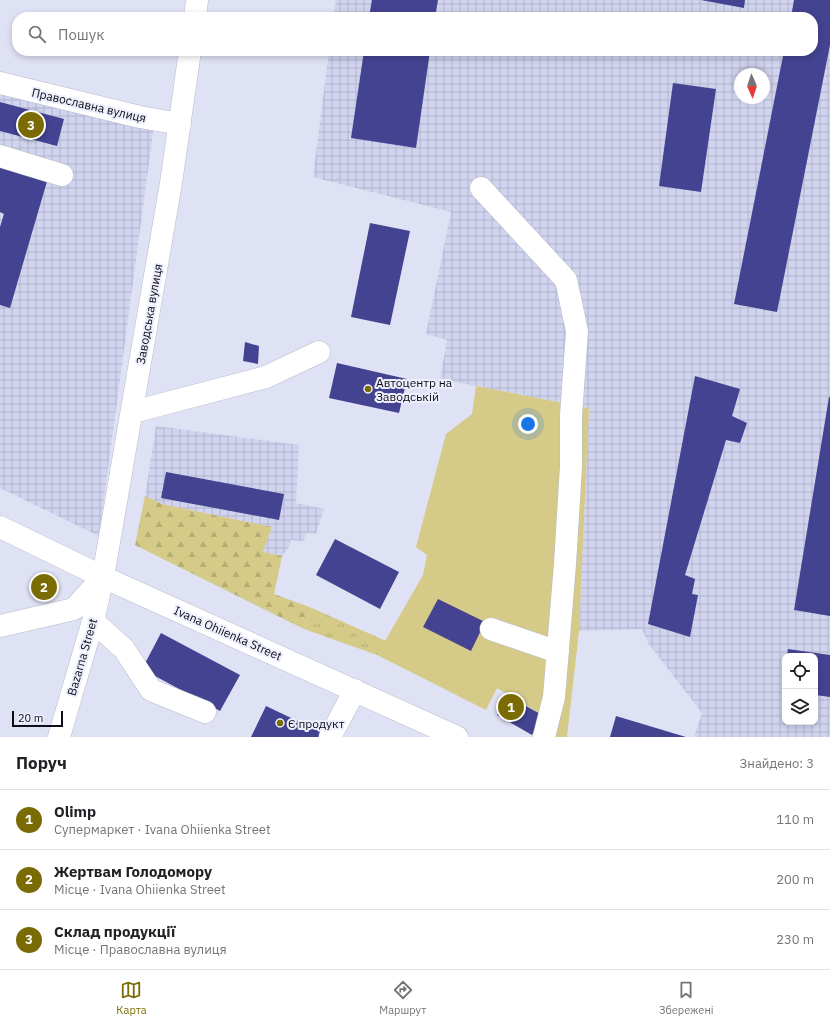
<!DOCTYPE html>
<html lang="uk">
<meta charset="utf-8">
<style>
body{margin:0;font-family:"IBM Plex Sans",sans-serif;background:#f6f6f6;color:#202124}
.controls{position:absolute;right:12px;bottom:12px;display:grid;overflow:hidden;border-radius:8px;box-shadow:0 2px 6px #0003}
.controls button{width:36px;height:36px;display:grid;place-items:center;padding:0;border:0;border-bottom:1px solid #e0e0e0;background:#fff;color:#202124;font:20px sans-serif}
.compass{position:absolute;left:734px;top:68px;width:36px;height:36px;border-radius:50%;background:#fff;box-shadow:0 2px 6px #0003;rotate:177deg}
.scale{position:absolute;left:12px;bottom:10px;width:51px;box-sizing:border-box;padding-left:4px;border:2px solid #0d0e13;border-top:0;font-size:11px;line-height:14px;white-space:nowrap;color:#0d0e13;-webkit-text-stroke:3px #edeffe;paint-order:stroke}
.you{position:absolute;left:528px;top:424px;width:14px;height:14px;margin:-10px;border:3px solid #fff;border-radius:50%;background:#1a73e8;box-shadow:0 0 0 6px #1a73e833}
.badge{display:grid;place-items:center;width:26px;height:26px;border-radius:50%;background:#7b6b04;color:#fff;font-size:13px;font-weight:700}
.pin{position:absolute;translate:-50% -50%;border:2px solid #fff;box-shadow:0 1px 4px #0006}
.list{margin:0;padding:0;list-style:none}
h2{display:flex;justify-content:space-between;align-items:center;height:52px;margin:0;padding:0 16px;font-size:17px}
h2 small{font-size:13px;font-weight:400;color:#757577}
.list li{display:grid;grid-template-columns:26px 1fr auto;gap:12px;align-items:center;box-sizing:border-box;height:60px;padding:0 16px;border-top:1px solid #e0e0e0}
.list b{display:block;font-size:15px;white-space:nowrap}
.list p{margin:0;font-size:13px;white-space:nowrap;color:#757577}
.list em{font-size:13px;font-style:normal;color:#757577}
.icon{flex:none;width:22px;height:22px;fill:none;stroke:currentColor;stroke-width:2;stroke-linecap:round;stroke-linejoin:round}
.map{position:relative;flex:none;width:830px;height:737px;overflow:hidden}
.search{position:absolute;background:#fff;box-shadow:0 2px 6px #0003;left:12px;right:12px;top:12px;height:44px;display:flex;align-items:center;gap:10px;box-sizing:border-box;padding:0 14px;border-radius:16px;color:#757577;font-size:15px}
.sheet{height:232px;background:#fff}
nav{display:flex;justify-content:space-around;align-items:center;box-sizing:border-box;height:56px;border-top:1px solid #e0e0e0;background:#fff;font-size:11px;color:#757577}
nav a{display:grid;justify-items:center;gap:2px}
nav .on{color:#7b6b04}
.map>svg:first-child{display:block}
.industrial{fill:url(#industrial-grid);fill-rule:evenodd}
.grass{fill:url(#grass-tufts)}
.forest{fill:url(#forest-firs)}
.park{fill:#d6ca88}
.building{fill:#444392}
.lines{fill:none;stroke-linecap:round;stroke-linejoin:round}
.minor-casing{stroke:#b8bbcc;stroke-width:23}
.minor{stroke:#fff;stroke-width:22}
.poi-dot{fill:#7b6b04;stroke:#edeffe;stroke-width:1.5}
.labels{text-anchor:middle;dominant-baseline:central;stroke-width:4;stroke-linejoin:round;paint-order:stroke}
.street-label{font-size:12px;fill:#0d0e13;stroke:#edeffe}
.poi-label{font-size:12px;fill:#0d0e13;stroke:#edeffe;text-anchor:start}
</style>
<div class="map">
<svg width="830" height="737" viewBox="0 0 830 737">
<defs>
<pattern id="industrial-grid" width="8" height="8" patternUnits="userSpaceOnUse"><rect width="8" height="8" fill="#d1d4ee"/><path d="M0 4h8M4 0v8" fill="none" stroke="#b2b5cb"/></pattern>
<pattern id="grass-tufts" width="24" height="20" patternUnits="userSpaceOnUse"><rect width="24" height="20" fill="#d6ca88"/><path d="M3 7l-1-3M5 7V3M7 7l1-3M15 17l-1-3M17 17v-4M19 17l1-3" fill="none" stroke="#b6ac74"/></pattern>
<pattern id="forest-firs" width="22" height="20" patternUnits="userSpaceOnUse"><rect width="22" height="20" fill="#d6ca88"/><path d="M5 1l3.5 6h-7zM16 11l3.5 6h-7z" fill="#b6ac74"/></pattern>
</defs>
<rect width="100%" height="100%" fill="#dfe1f4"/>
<path class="industrial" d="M336,0H830V737H694L702,713L648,643L642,629L579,631L589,408L440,379L447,340L426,334L451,212L313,177L329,51H813V17H333ZM740,74H764V98H740ZM785,656H815V722H785Z
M0,90L154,125L99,536L0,488Z
M156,426L299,445L296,503L324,509L316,534L307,533L303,541L291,540L289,547L282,556L263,552L272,527L162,504L145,496Z"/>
<path class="grass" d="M312,608L386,641L377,655L304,629Z"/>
<path class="forest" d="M145,496L162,504L272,527L263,552L282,556L274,594L312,608L304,629L135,545Z"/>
<path class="park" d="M476,386L589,408L579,631L567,737H537L532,735L542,715L497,688L486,710L377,655L423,575L427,555L416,547L446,434L472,414Z"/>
<path class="building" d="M372,0H438L435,17H369Z
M701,0H745L744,8Z
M794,0H830V45L777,312L734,304L784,51H813V17H791Z
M364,51H430L416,148L351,138Z
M673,83L716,89L701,192L659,186Z
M0,102L64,119L57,146L0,131Z
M0,165L48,178L10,308L0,305V227L4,214L0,212Z
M370,223L410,231L390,325L351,317Z
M245,342L259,346L258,364L243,361Z
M337,363L407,379L399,413L329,398Z
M695,376L740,389L732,416L747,423L740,443L726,440L685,575L695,579L692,594L698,595L690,637L648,624Z
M829,397H830V616L794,610Z
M166,472L284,494L279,520L161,498Z
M335,539L399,572L380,609L316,575Z
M438,599L485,622L471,651L423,627Z
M161,633L240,675L220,711L142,669Z
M788,649L830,655V697L815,695V656H787Z
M784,676H785V691H782Z
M508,696L542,715L532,735L497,715Z
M266,706L325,734L323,737H251Z
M616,716L686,737H610Z"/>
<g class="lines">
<defs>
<path id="minor" d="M195,17L197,0
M0,83L140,117L180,124
M0,156L62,175
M481,188L566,280L577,331L571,416V466L565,564L554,697L544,737
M133,412L266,377L319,352
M0,527L103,577L457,737
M93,621L124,649L151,690L205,712
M0,626L74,609L101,579
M491,629L558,652
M59,737L93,621L103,577L171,183L190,51
M330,737L355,690"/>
</defs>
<use href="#minor" class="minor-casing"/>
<use href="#minor" class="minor"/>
</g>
<g class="poi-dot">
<circle cx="368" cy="389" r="4"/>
<circle cx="280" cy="723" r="4"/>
</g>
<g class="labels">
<g class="street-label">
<text transform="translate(89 105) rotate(13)">Православна вулиця</text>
<text transform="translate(149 314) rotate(-80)">Заводська вулиця</text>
<text transform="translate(228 633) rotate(24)">Ivana Ohiienka Street</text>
<text transform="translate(82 657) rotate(-74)">Bazarna Street</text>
</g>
<g class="poi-label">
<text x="376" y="382">Автоцентр на<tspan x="376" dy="14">Заводській</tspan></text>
<text x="288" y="723">Є продукт</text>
</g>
</g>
</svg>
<div class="controls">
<button><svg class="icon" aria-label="locate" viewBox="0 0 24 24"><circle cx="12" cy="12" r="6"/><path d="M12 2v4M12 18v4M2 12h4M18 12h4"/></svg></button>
<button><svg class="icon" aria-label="layers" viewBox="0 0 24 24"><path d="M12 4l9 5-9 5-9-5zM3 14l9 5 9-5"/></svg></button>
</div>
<svg class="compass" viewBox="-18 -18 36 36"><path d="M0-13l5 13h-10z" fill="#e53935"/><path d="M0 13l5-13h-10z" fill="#757577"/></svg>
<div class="scale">20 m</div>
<div class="you"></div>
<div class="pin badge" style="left:511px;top:707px">1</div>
<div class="pin badge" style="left:44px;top:587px">2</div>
<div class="pin badge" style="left:31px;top:125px">3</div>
<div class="search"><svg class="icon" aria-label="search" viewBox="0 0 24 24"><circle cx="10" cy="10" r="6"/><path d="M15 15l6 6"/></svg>Пошук</div>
</div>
<section class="sheet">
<h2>Поруч<small>Знайдено: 3</small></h2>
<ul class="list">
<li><span class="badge">1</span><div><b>Olimp</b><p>Супермаркет · Ivana Ohiienka Street</p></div><em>110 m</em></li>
<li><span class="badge">2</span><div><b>Жертвам Голодомору</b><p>Місце · Ivana Ohiienka Street</p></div><em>200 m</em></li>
<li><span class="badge">3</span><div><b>Склад продукції</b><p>Місце · Православна вулиця</p></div><em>230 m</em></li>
</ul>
</section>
<nav>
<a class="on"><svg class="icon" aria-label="map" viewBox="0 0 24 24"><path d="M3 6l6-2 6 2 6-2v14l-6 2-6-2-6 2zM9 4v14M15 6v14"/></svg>Карта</a>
<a><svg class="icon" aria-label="directions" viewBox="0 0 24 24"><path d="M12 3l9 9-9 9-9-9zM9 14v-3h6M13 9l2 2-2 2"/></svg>Маршрут</a>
<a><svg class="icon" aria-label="saved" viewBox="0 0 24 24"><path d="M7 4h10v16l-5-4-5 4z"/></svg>Збережені</a>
</nav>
